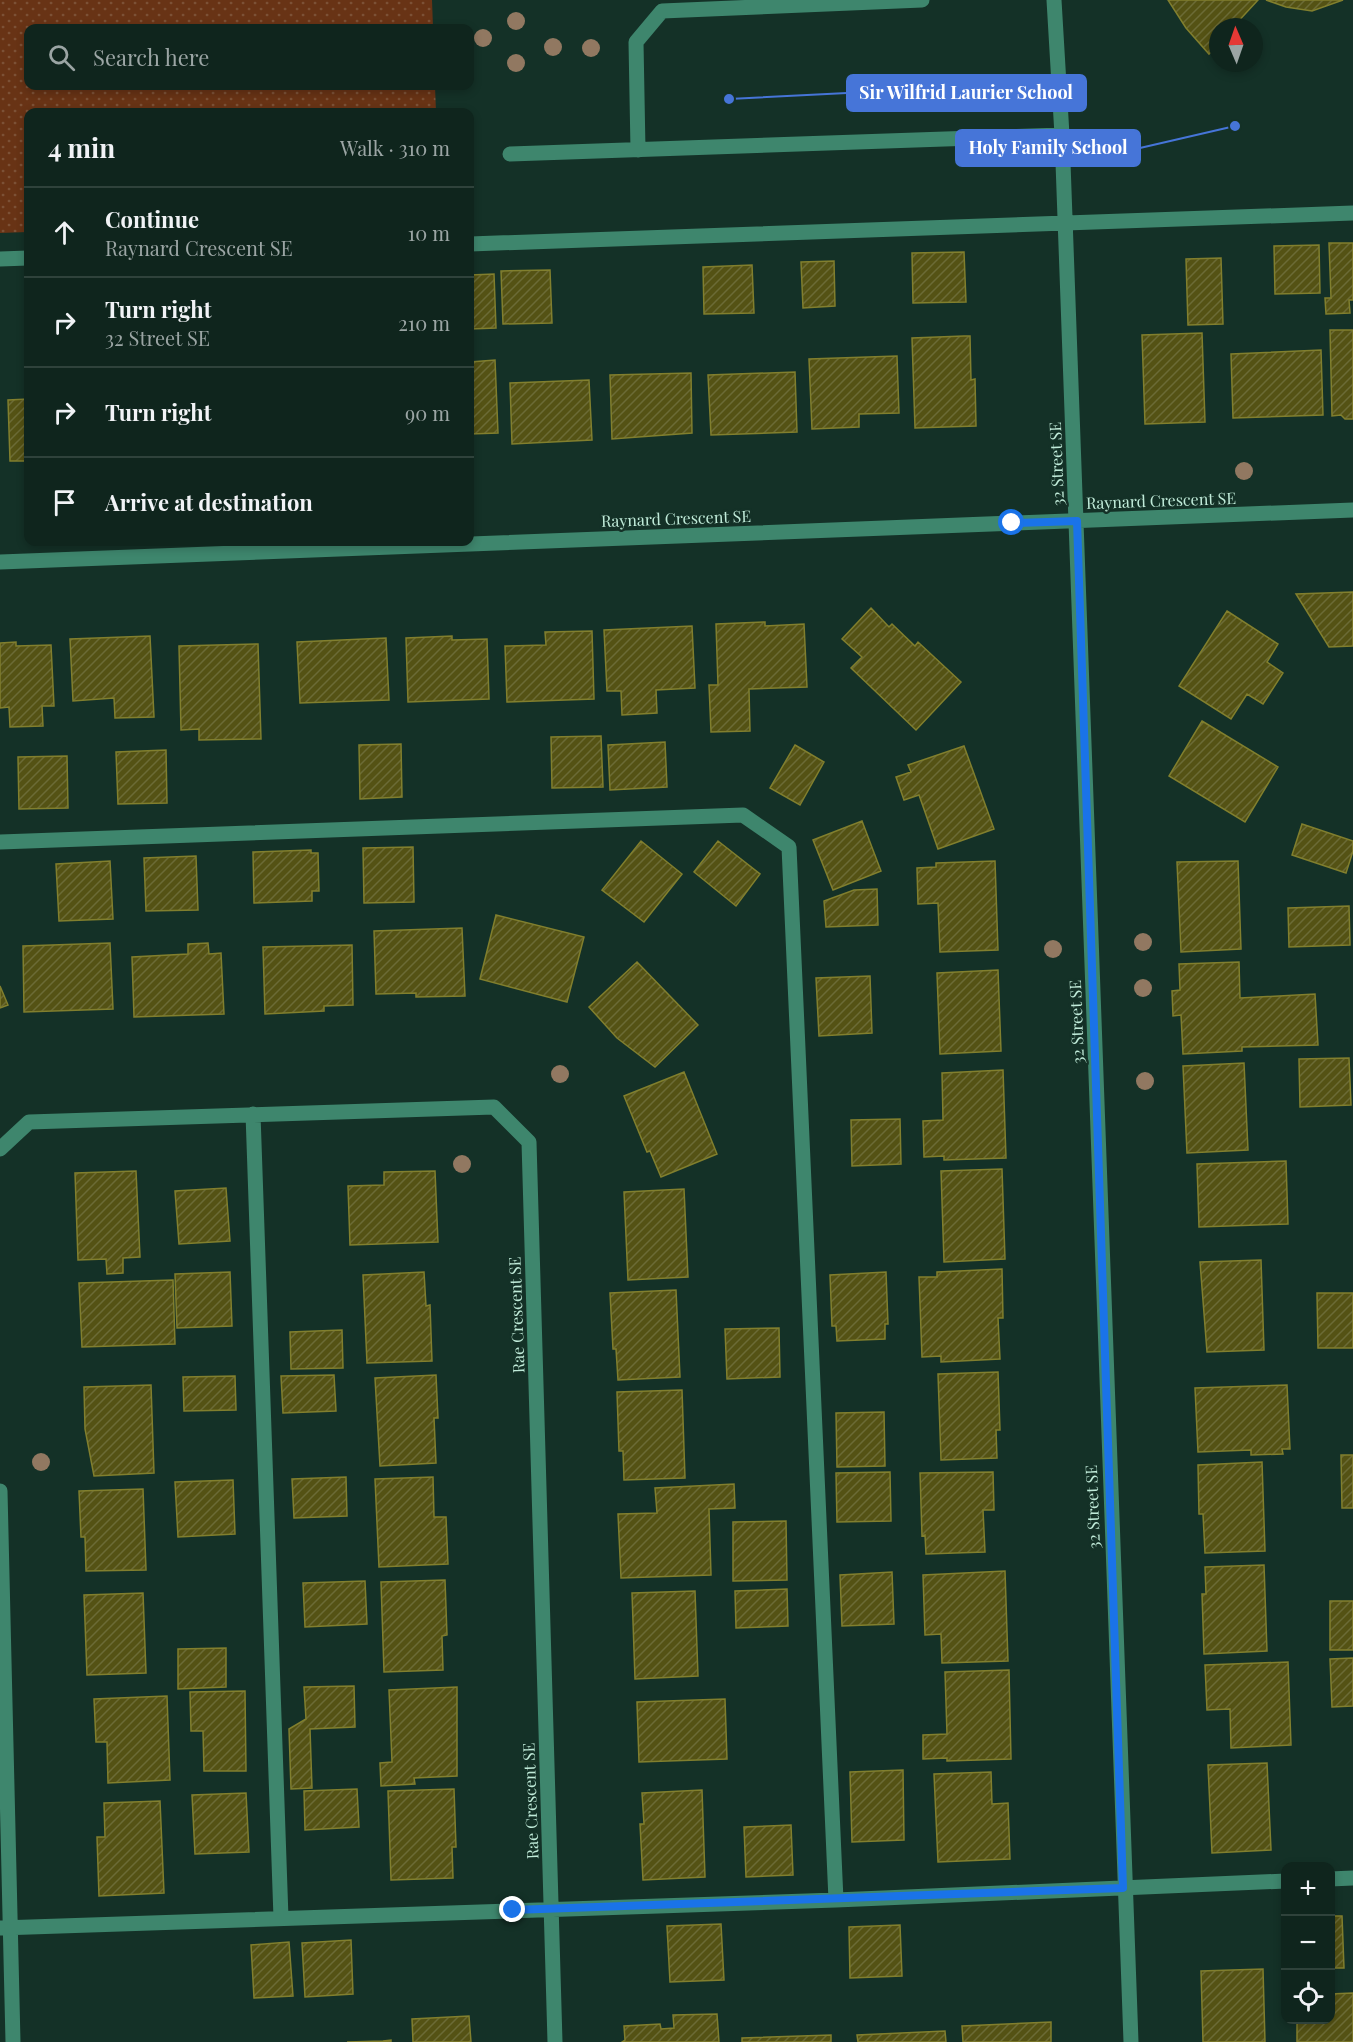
<!DOCTYPE html>
<meta charset="utf-8">
<style>
body{margin:0;font-family:"Playfair Display",serif;background:#182d26;color:#f1f3f6}
.controls{position:absolute;right:18px;bottom:18px;display:grid;overflow:hidden;border-radius:12px;box-shadow:0 3px 9px #0003}
.controls button{width:54px;height:54px;display:grid;place-items:center;padding:0;border:0;border-bottom:2px solid #2f423b;background:#0f251d;color:#f1f3f6;font:30px sans-serif}
.compass{position:absolute;left:1209px;top:18px;width:54px;height:54px;border-radius:50%;background:#0f251d;box-shadow:0 3px 9px #0003;rotate:358deg}
.stop{position:absolute;width:18px;height:18px;margin:-14px;border:4px solid #1a73e8;border-radius:50%;background:#fff}
.stop.end{background:#1a73e8;border-color:#fff;box-shadow:0 2px 6px #0008}
.list{margin:0;padding:0;list-style:none}
h2{display:flex;justify-content:space-between;align-items:center;height:78px;margin:0;padding:0 24px;font-size:26px}
h2 small{font-size:20px;font-weight:400;color:#9ba5a4}
.list li{display:grid;grid-template-columns:39px 1fr auto;gap:18px;align-items:center;box-sizing:border-box;height:90px;padding:0 24px;border-top:2px solid #2f423b}
.list b{display:block;font-size:22px;white-space:nowrap}
.list p{margin:0;font-size:20px;white-space:nowrap;color:#9ba5a4}
.list em{font-size:20px;font-style:normal;color:#9ba5a4}
.icon{flex:none;width:33px;height:33px;fill:none;stroke:currentColor;stroke-width:2;stroke-linecap:round;stroke-linejoin:round}
.map{position:relative;flex:none;width:1353px;height:2042px;overflow:hidden}
.search{position:absolute;background:#0f251d;box-shadow:0 3px 9px #0003;left:24px;top:24px;width:450px;height:66px;display:flex;align-items:center;gap:15px;box-sizing:border-box;padding:0 21px;border-radius:12px;color:#9ba5a4;font-size:22px}
.panel{position:absolute;background:#0f251d;box-shadow:0 3px 9px #0003;left:24px;top:108px;width:450px;height:438px;border-radius:12px}
.map>svg:first-child{display:block}
.park{fill:url(#park-dots)}
.building{fill:url(#building-hatch);stroke:#817f2e;stroke-width:1.5}
.lines{fill:none;stroke-linecap:round;stroke-linejoin:round}
.minor{stroke:#3e866d;stroke-width:15}
.tree{fill:#917861}
.route{stroke:#1a73e8;stroke-width:8}
.labels{text-anchor:middle;dominant-baseline:central;stroke-width:5;stroke-linejoin:round;paint-order:stroke}
.street-label{font-size:16px;fill:#c0ebd9;stroke:#143127}
.leader{fill:none;stroke:#4675d8;stroke-width:2}
.callout-dot{fill:#4675d8;stroke:#143127;stroke-width:2}
.callout{fill:#4675d8;stroke:#4675d8;stroke-width:2}
.callout-label{font-size:18px;text-anchor:middle;font-weight:bold;fill:#fff}
</style>
<div class="map">
<svg width="1353" height="2042" viewBox="0 0 1353 2042">
<defs>
<pattern id="park-dots" width="8" height="8" patternUnits="userSpaceOnUse" patternTransform="scale(1.5)"><rect width="8" height="8" fill="#683315"/><path d="M2 2h.1M6 6h.1" fill="none" stroke="#7c5136" stroke-width="1.8" stroke-linecap="round"/></pattern>
<pattern id="building-hatch" width="6" height="6" patternUnits="userSpaceOnUse" patternTransform="scale(1.5)"><rect width="6" height="6" fill="#545214"/><path d="M-1 1l2-2M0 6l6-6M5 7l2-2" fill="none" stroke="#6b6b36"/></pattern>
</defs>
<rect width="100%" height="100%" fill="#143127"/>
<path class="park" d="M0,0H432L433,28H28V86H435L436,112H28V232L0,233Z"/>
<path class="building" d="M1168,0H1258L1233,27H1218V44L1209,54L1186,28Z
M1266,0H1343L1312,11L1286,7Z
M1329,243H1353V300H1349L1350,313L1326,314L1325,298H1331Z
M1319,245L1320,293L1275,294L1274,246Z
M964,252L966,302L913,303L912,253Z
M1221,258L1223,324L1188,325L1186,259Z
M834,261L835,306L803,308L801,262Z
M752,265L754,313L704,314L703,267Z
M550,270L552,323L503,324L501,271Z
M494,274L496,328L470,329V275Z
M1330,330H1353V419H1345L1341,415L1332,416Z
M1202,333L1205,422L1145,424L1142,335Z
M964,336H970L971,380L975,379L976,426L915,428L912,338Z
M1321,350L1323,415L1233,418L1231,354Z
M897,356L899,413L859,414V427L812,429L809,359Z
M495,360L498,433L470,434V362Z
M795,372L797,432L711,435L708,375Z
M691,373L692,433L612,439L610,375Z
M589,380L592,440L512,444L510,383Z
M28,399V461H10L8,400Z
M1353,592V646L1329,647L1296,594Z
M871,608L889,627L892,624L915,646L918,642L961,682L916,730L851,668L862,657L842,639Z
M1227,611L1278,644L1267,662L1283,673L1263,704L1247,694L1231,719L1179,686Z
M765,622V626L804,624L807,687L749,689L750,731L711,732L709,685H718L716,624Z
M692,626L695,688L656,690L657,713L622,715L621,691H607L604,630Z
M592,631L594,699L507,702L505,646L546,645L545,632Z
M150,636L154,717L115,718L114,698L73,701L70,639Z
M452,636V640L487,639L489,699L408,702L406,638Z
M386,638L389,700L300,703L297,642Z
M16,642V646L51,645L54,706H42L43,726L10,727L9,707L0,708V643Z
M258,644L261,739L199,740V729L181,730L179,646Z
M1202,721L1278,767L1245,822L1169,776Z
M601,736L603,787L552,788L551,737Z
M665,742L667,787L610,790L608,745Z
M401,744L402,797L360,799L359,745Z
M795,745L824,762L800,805L770,788Z
M964,746L994,829L938,849L919,795L904,800L896,777L911,772L908,765Z
M166,750L167,803L118,804L116,752Z
M67,756L68,808L19,809L18,757Z
M862,821L881,871L833,890L813,840Z
M1302,824L1353,841V851L1346,873L1292,855Z
M641,841L682,874L644,922L602,890Z
M718,841L760,874L736,906L694,872Z
M413,847L414,902L364,903L363,848Z
M311,850V853H318L319,891H312V901L254,903L253,852Z
M196,856L198,910L146,911L144,858Z
M110,861L113,919L59,921L56,864Z
M995,861L998,950L940,952L938,903L918,904L917,868L936,867V863Z
M1238,861L1241,949L1181,952L1177,862Z
M877,889L878,925L826,927L824,901L854,890Z
M1349,906L1350,945L1289,947L1288,908Z
M496,915L584,937L567,1002L480,979Z
M462,928L465,996L416,997V993L376,994L374,931Z
M110,943L113,1009L24,1012L23,946Z
M208,943L209,954L221,953L224,1014L134,1017L132,957L188,954V944Z
M352,945L353,1005L324,1006V1011L265,1014L263,947Z
M637,962L698,1025L655,1067L617,1038L589,1007Z
M1239,962L1240,998L1315,994L1318,1045L1242,1047V1051L1183,1054L1181,1015L1173,1016L1172,991L1180,990L1179,964Z
M998,970L1001,1051L940,1054L937,973Z
M870,976L872,1033L819,1036L816,978Z
M0,986L8,1005L0,1008Z
M1349,1058L1351,1105L1300,1107L1299,1059Z
M1244,1063L1248,1150L1187,1153L1183,1066Z
M1003,1070L1006,1158L944,1160V1156L924,1157L923,1121L943,1120L942,1073Z
M684,1072L717,1154L661,1177L650,1151L647,1152L624,1096Z
M900,1119L901,1164L852,1166L851,1120Z
M1286,1161L1288,1224L1199,1227L1197,1164Z
M1002,1169L1005,1259L944,1262L941,1171Z
M136,1171L140,1257L123,1258V1273L107,1274L106,1259L78,1260L75,1173Z
M435,1171L438,1242L350,1245L348,1186L384,1185V1172Z
M226,1188L230,1241L179,1244L175,1191Z
M684,1189L688,1277L628,1280L624,1192Z
M1261,1260L1264,1350L1207,1352L1200,1262Z
M1002,1269L1003,1318H998L1000,1359L941,1362V1356L922,1357L919,1277H937V1272Z
M230,1272L232,1326L177,1328L175,1274Z
M424,1272L426,1306L430,1305L432,1361L367,1363L363,1275Z
M886,1272L888,1324H885V1339L837,1341L836,1326H832L830,1275Z
M173,1280L175,1344L82,1347L79,1283Z
M676,1290L680,1377L618,1380L616,1349H613L610,1293Z
M1317,1293H1353V1348H1318Z
M779,1328L780,1377L727,1379L725,1329Z
M342,1330L343,1368L291,1369L290,1332Z
M998,1372L1000,1430H996L997,1458L941,1460L938,1374Z
M334,1375L336,1411L283,1413L281,1376Z
M436,1375L438,1418H434L436,1463L380,1466L375,1378Z
M235,1376L236,1410L184,1411L183,1377Z
M151,1385L154,1473L94,1476L85,1429L84,1387Z
M1287,1385L1290,1449H1282L1283,1454L1251,1455V1450L1198,1452L1195,1388Z
M682,1390L685,1478L624,1480L623,1451H619L617,1392Z
M884,1412L885,1466L837,1467L836,1413Z
M1341,1455H1353V1508H1342Z
M1262,1462L1265,1551L1205,1553L1203,1514H1199L1198,1465Z
M890,1472L891,1521L837,1522L836,1473Z
M993,1472L994,1510H983L985,1552L926,1554L925,1535L922,1536L920,1473Z
M346,1477L347,1516L294,1518L292,1479Z
M433,1477L434,1517H446L448,1564L379,1567L375,1479Z
M233,1480L235,1534L178,1537L175,1482Z
M734,1484L735,1508L709,1509L711,1575L621,1578L618,1514L657,1513L655,1488Z
M143,1489L146,1570L86,1571L85,1537H81L79,1491Z
M786,1521L787,1580L733,1581V1522Z
M1264,1565L1267,1651L1204,1654L1202,1594H1206L1205,1567Z
M1005,1571L1008,1661L942,1663L941,1634L925,1635L923,1575Z
M892,1572L894,1624L842,1626L840,1575Z
M445,1580L447,1635L442,1636L443,1670L384,1672L381,1582Z
M365,1581L367,1624L305,1627L303,1583Z
M787,1589L788,1626L736,1628L735,1591Z
M695,1591L698,1676L635,1679L632,1593Z
M143,1593L146,1673L87,1675L84,1595Z
M1330,1601H1353V1650H1330Z
M226,1648V1687L178,1689V1649Z
M1353,1658V1706L1332,1707L1330,1659Z
M1288,1662L1291,1745L1231,1748L1230,1709L1207,1710L1205,1665Z
M1009,1670L1011,1759L947,1761V1758L923,1759V1735L947,1734L945,1672Z
M354,1686L355,1727L310,1729L312,1788L291,1789L289,1729L306,1719L304,1687Z
M457,1687V1776L414,1778L415,1784L381,1786L380,1763L392,1762L389,1690Z
M245,1691L246,1771H204L203,1731H191L190,1692Z
M167,1696L170,1780L108,1783L107,1742H96L94,1699Z
M725,1699L727,1759L639,1762L637,1702Z
M1267,1763L1271,1850L1212,1853L1208,1765Z
M903,1770L904,1840L852,1842L850,1772Z
M991,1772L992,1804L1008,1803L1010,1859L938,1862L934,1774Z
M357,1789L359,1827L305,1830L304,1791Z
M454,1789L456,1847H452L453,1878L391,1880L388,1791Z
M702,1790L705,1877L643,1880L640,1824H644L642,1793Z
M246,1793L249,1852L195,1854L192,1795Z
M160,1801L164,1893L99,1896L97,1837H105L104,1803Z
M791,1825L793,1875L746,1877L744,1827Z
M1330,1916H1342L1344,1968H1330Z
M721,1924L724,1980L670,1982L667,1926Z
M900,1925L902,1976L850,1978L849,1927Z
M351,1940L353,1994L305,1997L302,1943Z
M289,1942L293,1996L254,1998L251,1945Z
M1263,1969L1265,2042H1203L1201,1971Z
M1353,1993V2042H1297V2020H1330V1994Z
M717,2014L719,2042H622L625,2040L624,2026L660,2024L661,2029L674,2028L673,2015Z
M469,2016L471,2042H413L412,2019Z
M1051,2022V2042H963L962,2026Z
M945,2031L946,2042H858L857,2035Z
M831,2035V2042H742V2038Z
M391,2040V2042H347L383,2041Z"/>
<g class="lines">
<path class="minor" d="M1054,0L1062,135L1131,2042
M638,150L636,42L662,11L922,0
M510,154L1062,135
M470,244L1353,213
M0,259L28,258
M0,562L1353,510
M0,842L743,815L789,847L836,1900
M253,1114L281,1918
M0,1149L29,1122L494,1107L529,1142L555,2042
M0,1491L13,2042
M1330,1879L1353,1878
M0,1928L836,1900L1286,1881"/>
</g>
<g class="tree">
<circle cx="516" cy="21" r="9"/>
<circle cx="483" cy="38" r="9"/>
<circle cx="553" cy="47" r="9"/>
<circle cx="591" cy="48" r="9"/>
<circle cx="516" cy="63" r="9"/>
<circle cx="1244" cy="471" r="9"/>
<circle cx="1143" cy="942" r="9"/>
<circle cx="1053" cy="949" r="9"/>
<circle cx="1143" cy="988" r="9"/>
<circle cx="560" cy="1074" r="9"/>
<circle cx="1145" cy="1081" r="9"/>
<circle cx="462" cy="1164" r="9"/>
<circle cx="41" cy="1462" r="9"/>
</g>
<g class="lines">
<path class="route" d="M513,1910L1123,1888L1077,521L1012,523"/>
</g>
<g class="labels">
<g class="street-label">
<text transform="translate(1056 464) rotate(-92)">32 Street SE</text>
<text transform="translate(1161 500) rotate(-2)">Raynard Crescent SE</text>
<text transform="translate(676 518) rotate(-2)">Raynard Crescent SE</text>
<text transform="translate(1076 1022) rotate(-92)">32 Street SE</text>
<text transform="translate(516 1315) rotate(-92)">Rae Crescent SE</text>
<text transform="translate(1092 1507) rotate(-92)">32 Street SE</text>
<text transform="translate(530 1801) rotate(-92)">Rae Crescent SE</text>
</g>
</g>
<path class="leader" d="M729 99L847 93M1235 126L1140 148"/>
<g class="callout-dot">
<circle cx="729" cy="99" r="6"/>
<circle cx="1235" cy="126" r="6"/>
</g>
<g class="callout">
<rect x="847" y="75" width="239" height="36" rx="6"/>
<rect x="956" y="130" width="184" height="36" rx="6"/>
</g>
<g class="callout-label">
<text x="966" y="99">Sir Wilfrid Laurier School</text>
<text x="1048" y="154">Holy Family School</text>
</g>
</svg>
<div class="controls">
<button>+</button>
<button>−</button>
<button><svg class="icon" aria-label="locate" viewBox="0 0 24 24"><circle cx="12" cy="12" r="6"/><path d="M12 2v4M12 18v4M2 12h4M18 12h4"/></svg></button>
</div>
<svg class="compass" viewBox="-18 -18 36 36"><path d="M0-13l5 13h-10z" fill="#e53935"/><path d="M0 13l5-13h-10z" fill="#9ba5a4"/></svg>
<div class="stop" style="left:1012px;top:523px"></div>
<div class="stop end" style="left:513px;top:1910px"></div>
<div class="search"><svg class="icon" aria-label="search" viewBox="0 0 24 24"><circle cx="10" cy="10" r="6"/><path d="M15 15l6 6"/></svg>Search here</div>
<section class="panel">
<h2>4 min<small>Walk · 310 m</small></h2>
<ul class="list">
<li><svg class="icon" aria-label="ahead" viewBox="0 0 24 24"><path d="M12 20V5M6 11l6-6 6 6"/></svg><div><b>Continue</b><p>Raynard Crescent SE</p></div><em>10 m</em></li>
<li><svg class="icon" aria-label="right" viewBox="0 0 24 24"><path d="M7 20v-9h11M14 6l5 5-5 5"/></svg><div><b>Turn right</b><p>32 Street SE</p></div><em>210 m</em></li>
<li><svg class="icon" aria-label="right" viewBox="0 0 24 24"><path d="M7 20v-9h11M14 6l5 5-5 5"/></svg><div><b>Turn right</b></div><em>90 m</em></li>
<li><svg class="icon" aria-label="arrive" viewBox="0 0 24 24"><path d="M6 21V4h12l-3 4 3 4H6"/></svg><div><b>Arrive at destination</b></div></li>
</ul>
</section>
</div>
